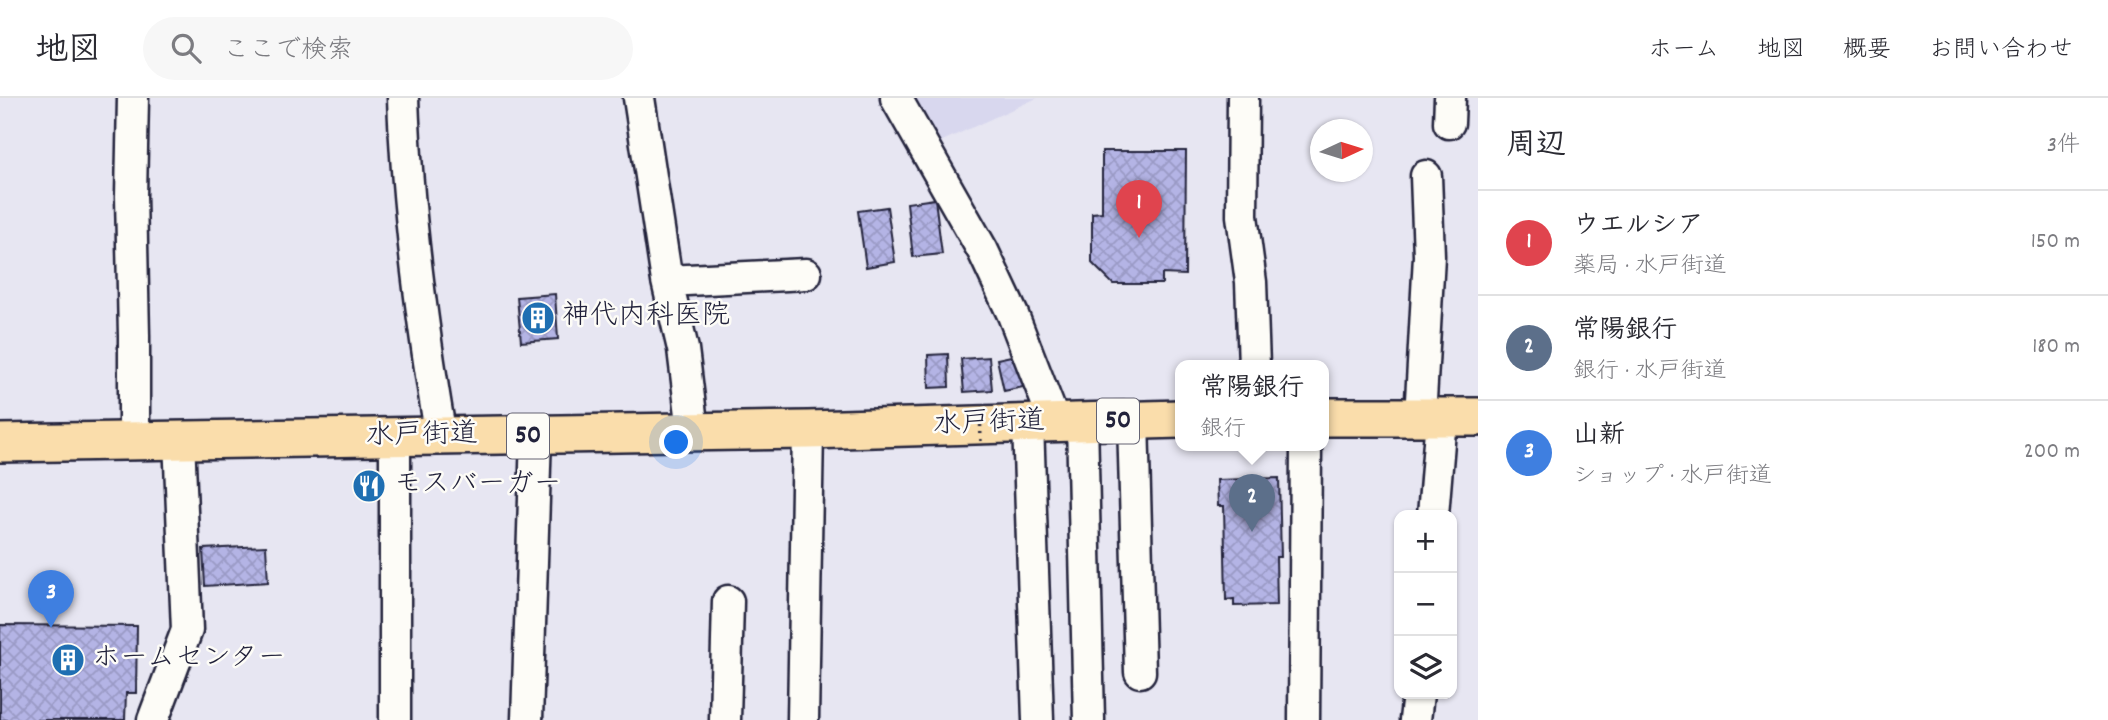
<!DOCTYPE html>
<html lang="ja">
<meta charset="utf-8">
<style>
body{margin:0;font-family:Dekko,"Klee One",sans-serif;background:#f7f7f7;color:#2b2b33}
.controls{position:absolute;right:21px;bottom:21px;display:grid;overflow:hidden;border-radius:14px;box-shadow:0 2px 5px #0004}
.controls button{width:63px;height:63px;display:grid;place-items:center;padding:0;border:0;border-bottom:2px solid #e1e1e2;background:#fff;color:#2b2b33;font:35px sans-serif}
.compass{position:absolute;left:1310px;top:21px;width:63px;height:63px;border-radius:50%;background:#fff;box-shadow:0 2px 5px #0004;rotate:86deg}
.you{position:absolute;left:677px;top:345px;width:24px;height:24px;margin:-18px;border:5px solid #fff;border-radius:50%;background:#1a73e8;box-shadow:0 0 0 10px #1a73e833}
.badge{display:grid;place-items:center;width:46px;height:46px;border-radius:50%;background:#1f6fb2;color:#fff;font-size:23px;font-weight:700}
.pin{position:absolute;translate:-50% -58px;filter:drop-shadow(0 2px 4px #0008)}
.pin::after{content:'';position:absolute;top:37px;width:24px;height:21px;background:inherit;clip-path:polygon(0 0,100% 0,50% 100%)}
.popup{position:absolute;left:1175px;top:262px;width:154px;height:91px;box-sizing:border-box;display:grid;place-content:center;border-radius:14px;background:#fff;filter:drop-shadow(0 2px 5px #0005);font-size:23px;white-space:nowrap;color:#7c7c81}
.popup b{font-size:26px;color:#2b2b33}
.popup::after{content:'';position:absolute;left:50%;top:100%;margin-left:-14px;border:14px solid transparent;border-top-color:#fff}
.list{margin:0;padding:0;list-style:none}
h2{display:flex;justify-content:space-between;align-items:center;height:91px;margin:0;padding:0 28px;font-size:30px}
h2 small{font-size:23px;font-weight:400;color:#7c7c81}
.list li{display:grid;grid-template-columns:46px 1fr auto;gap:21px;align-items:center;box-sizing:border-box;height:105px;padding:0 28px;border-top:2px solid #e1e1e2}
.list b{display:block;font-size:26px;white-space:nowrap}
.list p{margin:0;font-size:23px;white-space:nowrap;color:#7c7c81}
.list em{font-size:23px;font-style:normal;color:#7c7c81}
.icon{flex:none;width:38px;height:38px;fill:none;stroke:currentColor;stroke-width:2;stroke-linecap:round;stroke-linejoin:round}
.map{position:relative;flex:none;width:1478px;height:622px;overflow:hidden}
header{display:flex;align-items:center;gap:42px;box-sizing:border-box;height:98px;padding:0 35px;background:#fff;border-bottom:2px solid #e1e1e2}
header strong{font-size:33px}
nav{display:flex;gap:38px;margin-inline-start:auto;font-size:24px}
.search{width:490px;height:63px;background:#f7f7f7;display:flex;align-items:center;gap:18px;box-sizing:border-box;padding:0 24px;border-radius:38px;color:#7c7c81;font-size:26px}
main{display:flex}
aside{flex:1;background:#fff}
.map>svg:first-child{display:block}
.built{fill:#d8d7ee}
.building{fill:url(#building-cross-hatch);stroke:#22223b;stroke-width:2}
.lines{fill:none;stroke-linecap:round;stroke-linejoin:round}
.minor-casing{stroke:#22223b;stroke-width:35}
.major-casing{stroke:#22223b;stroke-width:42}
.minor{stroke:#fdfcf7;stroke-width:30}
.major{stroke:#faddab;stroke-width:37}
.path-bridge{stroke:#22223b;stroke-width:3.5;stroke-dasharray:2 5;stroke-linecap:butt}
.labels{text-anchor:middle;dominant-baseline:central;stroke-width:5;stroke-linejoin:round;paint-order:stroke}
.shield{fill:#fdfcf7;stroke:#646373;stroke-width:2}
.shield-label{font-size:26px;font-weight:bold;fill:#22223b}
.poi-label{font-size:28px;fill:#22223b;stroke:#fdfcf7;text-anchor:start}
.street-label{font-size:28px;fill:#22223b;stroke:#fdfcf7}
</style>
<header>
<strong>地図</strong>
<div class="search"><svg class="icon" aria-label="search" viewBox="0 0 24 24"><circle cx="10" cy="10" r="6"/><path d="M15 15l6 6"/></svg>ここで検索</div>
<nav><a>ホーム</a><a>地図</a><a>概要</a><a>お問い合わせ</a></nav>
</header>
<main>
<div class="map">
<svg width="1478" height="622" viewBox="0 0 1478 622">
<defs>
<pattern id="building-cross-hatch" width="8" height="8" patternUnits="userSpaceOnUse" patternTransform="scale(1.75)"><rect width="8" height="8" fill="#b4b4e5"/><path d="M0 0l8 8M0 8l8-8" fill="none" stroke="#9a9ac5"/></pattern>
</defs>
<rect width="100%" height="100%" fill="#e7e6f2"/>
<filter id="ink" filterUnits="userSpaceOnUse"><feTurbulence type="fractalNoise" baseFrequency=".0143" numOctaves="2"/><feDisplacementMap in="SourceGraphic" scale="14" xChannelSelector="R" yChannelSelector="G"/><feConvolveMatrix kernelMatrix="1 2 1 2 8 2 1 2 1" color-interpolation-filters="sRGB"/></filter>
<g filter="url(#ink)">
<path class="built" d="M915,0H1037L940,44Z"/>
<path class="building" d="M1102,53H1186L1185,177L1162,176V186H1113L1092,165V115L1102,114Z
M935,101L942,156L913,159L907,105Z
M887,109L895,164L866,169L858,113Z
M555,196L558,241L521,244L517,199Z
M948,256L949,289L929,290L928,257Z
M1016,257L1023,289L1004,293L997,261Z
M989,259L992,292L964,294L961,261Z
M1279,380L1281,459H1276L1277,507L1234,508V501L1226,502L1224,408H1218L1217,382Z
M266,448L268,484L205,488L203,451Z
M0,527L137,528L136,595H126L125,622H0Z"/>
<g class="lines">
<defs>
<path id="minor" d="M133,0L131,98L134,238V342
M403,0C407,113 422,227 441,339
M639,0L667,183L683,251L693,333
M896,0L983,153L1013,217L1055,325
M1243,0L1242,118L1251,184L1254,268
M1449,25L1450,0
M667,183L806,176
M1420,320L1429,158L1426,78
M1133,322L1140,574
M1082,323L1089,622
M1028,325L1038,622
M1433,417L1441,320
M153,622L187,532L179,341
M395,622V339
M527,622L536,337
M725,622L728,503
M803,622L808,332
M1304,622L1306,348
M1415,622L1418,596"/>
<path id="major" d="M1324,319H1478
M0,345L808,332L1180,321"/>
</defs>
<use href="#minor" class="minor-casing"/>
<use href="#major" class="major-casing"/>
<use href="#minor" class="minor"/>
<use href="#major" class="major"/>
<path class="path-bridge" d="M980,306L981,346"/>
</g>
</g>
<defs>
<symbol id="building-disc" viewBox="-11 -11 22 22"><circle r="9.5" fill="#1f6fb2" stroke="#fdfcf7"/><path d="M-4-6H4V6H1V3H-1V6H-4ZM-2.5-4.3h1.7v1.8h-1.7ZM.8-4.3h1.7v1.8H.8ZM-2.5-1h1.7V.8h-1.7ZM.8-1h1.7V.8H.8Z" fill="#fff"/></symbol>
<symbol id="restaurant-disc" viewBox="-11 -11 22 22"><circle r="9.5" fill="#1f6fb2" stroke="#fdfcf7"/><path d="M-5-6h1v4h1v-4h1v4h1v-4h1v5L-1.5 .5V6h-2V.5L-5-1ZM5-6V6H3V1.5H1.5Q1.5-4 5-6Z" fill="#fff"/></symbol>
</defs>
<g fill-rule="evenodd">
<use href="#building-disc" x="519" y="201" width="38" height="38"/>
<use href="#restaurant-disc" x="350" y="369" width="38" height="38"/>
<use href="#building-disc" x="49" y="543" width="38" height="38"/>
</g>
<g class="labels">
<g class="shield">
<rect x="1097" y="300.5" width="42" height="45" rx="5"/>
<rect x="507" y="315.5" width="42" height="45" rx="5"/>
</g>
<g class="shield-label">
<text x="1118" y="323">50</text>
<text x="528" y="338">50</text>
</g>
<g class="poi-label">
<text x="562" y="220">神代内科医院</text>
<text x="394" y="388">モスバーガー</text>
<text x="92" y="562">ホームセンター</text>
</g>
<g class="street-label">
<text transform="translate(989 327) rotate(-2)">水戸街道</text>
<text transform="translate(422 339) rotate(-1)">水戸街道</text>
</g>
</g>
</svg>
<div class="controls">
<button>+</button>
<button>−</button>
<button><svg class="icon" aria-label="layers" viewBox="0 0 24 24"><path d="M12 4l9 5-9 5-9-5zM3 14l9 5 9-5"/></svg></button>
</div>
<svg class="compass" viewBox="-18 -18 36 36"><path d="M0-13l5 13h-10z" fill="#e53935"/><path d="M0 13l5-13h-10z" fill="#7c7c81"/></svg>
<div class="you"></div>
<div class="pin badge" style="left:1139px;top:140px;background:#e0444e">1</div>
<div class="pin badge" style="left:1252px;top:434px;background:#5c6f8a">2</div>
<div class="popup"><b>常陽銀行</b>銀行</div>
<div class="pin badge" style="left:51px;top:530px;background:#3f7fe0">3</div>
</div>
<aside>
<h2>周辺<small>3件</small></h2>
<ul class="list">
<li><span class="badge" style="background:#e0444e">1</span><div><b>ウエルシア</b><p>薬局 · 水戸街道</p></div><em>150 m</em></li>
<li><span class="badge" style="background:#5c6f8a">2</span><div><b>常陽銀行</b><p>銀行 · 水戸街道</p></div><em>180 m</em></li>
<li><span class="badge" style="background:#3f7fe0">3</span><div><b>山新</b><p>ショップ · 水戸街道</p></div><em>200 m</em></li>
</ul>
</aside>
</main>
